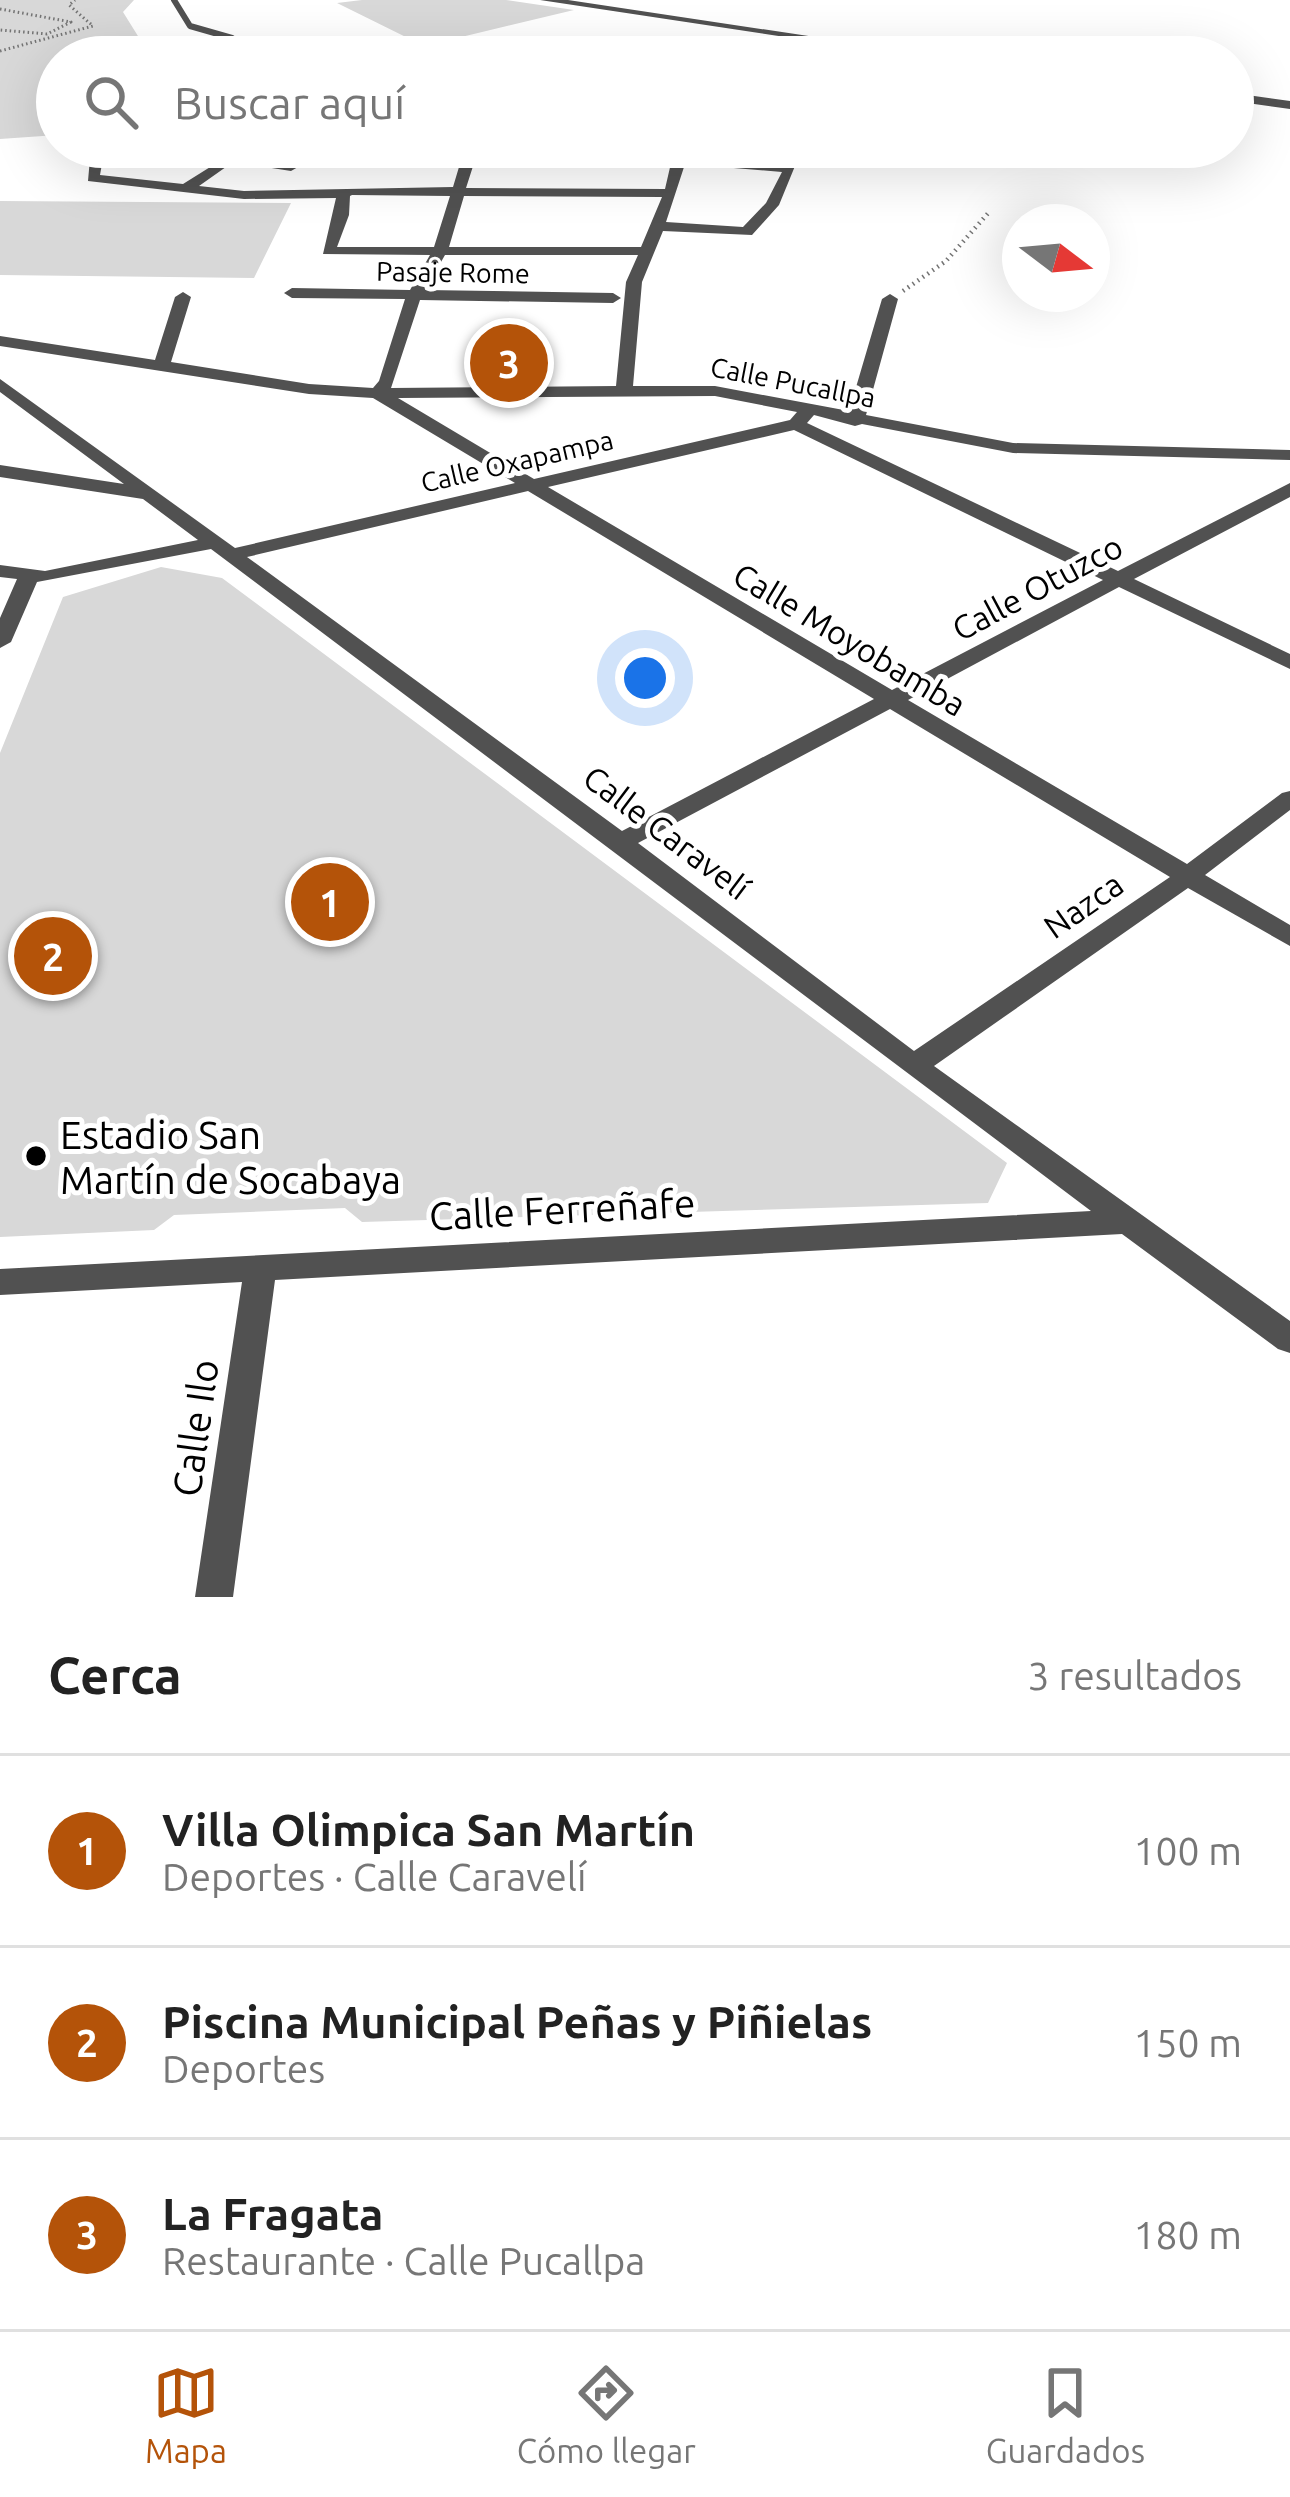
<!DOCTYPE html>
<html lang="es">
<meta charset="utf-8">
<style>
body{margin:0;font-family:Ubuntu,sans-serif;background:#f6f6f6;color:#222}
.compass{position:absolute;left:1002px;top:204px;width:108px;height:108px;border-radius:50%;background:#fff;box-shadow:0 12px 48px #0002;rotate:106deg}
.you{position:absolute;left:645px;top:678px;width:42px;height:42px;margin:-30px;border:9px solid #fff;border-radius:50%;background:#1a73e8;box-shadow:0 0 0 18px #1a73e833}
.badge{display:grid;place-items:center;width:78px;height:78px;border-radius:50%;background:#b45309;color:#fff;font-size:39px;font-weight:700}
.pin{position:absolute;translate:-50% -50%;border:6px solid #fff;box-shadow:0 3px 12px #0006}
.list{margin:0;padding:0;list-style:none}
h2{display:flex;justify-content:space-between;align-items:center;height:156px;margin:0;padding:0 48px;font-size:51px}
h2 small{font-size:39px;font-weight:400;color:#767676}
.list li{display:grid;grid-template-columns:78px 1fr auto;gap:36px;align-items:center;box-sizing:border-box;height:192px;padding:0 48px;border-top:3px solid #e0e0e0}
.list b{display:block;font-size:45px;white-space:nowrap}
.list p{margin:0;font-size:39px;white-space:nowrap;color:#767676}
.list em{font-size:39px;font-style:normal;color:#767676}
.icon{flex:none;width:66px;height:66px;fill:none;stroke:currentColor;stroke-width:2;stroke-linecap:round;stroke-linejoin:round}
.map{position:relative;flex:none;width:1290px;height:1597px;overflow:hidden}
.search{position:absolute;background:#fff;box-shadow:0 12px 48px #0002;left:36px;right:36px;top:36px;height:132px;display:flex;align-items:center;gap:30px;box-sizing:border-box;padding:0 42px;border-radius:66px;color:#767676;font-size:45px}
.sheet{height:732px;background:#fff}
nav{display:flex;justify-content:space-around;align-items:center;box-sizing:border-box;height:168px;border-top:3px solid #e0e0e0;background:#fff;font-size:33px;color:#767676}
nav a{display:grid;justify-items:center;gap:6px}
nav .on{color:#b45309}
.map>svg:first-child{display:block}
.green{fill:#d8d8d8}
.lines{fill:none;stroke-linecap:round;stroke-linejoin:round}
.path-far1{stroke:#737373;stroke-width:3;stroke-dasharray:1.5 3;stroke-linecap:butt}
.path{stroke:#737373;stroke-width:4.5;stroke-dasharray:1.5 4.5;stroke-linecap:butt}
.service{stroke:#515151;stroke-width:6}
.minor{fill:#515151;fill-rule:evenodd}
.tertiary{fill:#515151;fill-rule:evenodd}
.poi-dot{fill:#000;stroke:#fff;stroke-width:4.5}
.labels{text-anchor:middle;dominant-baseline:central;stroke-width:10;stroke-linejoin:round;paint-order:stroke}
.far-street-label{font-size:27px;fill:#000;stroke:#fff}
.street-label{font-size:33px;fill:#000;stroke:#fff}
.near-poi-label{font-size:39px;fill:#000;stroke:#fff;text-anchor:start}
.near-street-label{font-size:39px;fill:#000;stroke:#fff}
</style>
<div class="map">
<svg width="1290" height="1597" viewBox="0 0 1290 1597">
<rect width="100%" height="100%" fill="#fff"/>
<path class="green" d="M0,0H134L123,12L151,57H57V135L0,139Z
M362,0H506L574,10L424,46L337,3Z
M0,201L291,203L254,278L0,275Z
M161,567L222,578L1007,1163L988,1203L362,1222L345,1208L174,1215L154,1230L0,1237V753L63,597Z"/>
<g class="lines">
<path class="path-far1" d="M0,9L71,22L47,34L0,30
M0,51L93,26L69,5L75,0"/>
<path class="path" d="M903,291L946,261L990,211"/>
<path class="service" d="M174,0L190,26L232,38L236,57"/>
<path class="minor" d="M91,147H105L100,175L183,184L231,154L298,167L291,171L233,162L199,186L244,191L453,187L465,147H479L477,152L673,155L675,147H689L687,156L795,166L779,205L752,235L663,231L642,282L633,386H715L849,411L882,299L890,294L898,299L866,415L1013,443L1290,450V460L1013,453L862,424L855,426L814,415L807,423L1118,571L1290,483V497L1134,579L1290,654V669L1119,587L908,700L1187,864L1282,793L1290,791V810L1205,875L1290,925V946L1188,888L934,1066L1290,1321V1353L1278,1349L1122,1234L275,1280L233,1597H195L242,1282L0,1295V1269L1091,1211L211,549L37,582L11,642L0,648V618L17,579L0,577V565L45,571L198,540L143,499L0,477V465L124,484L0,392V379L235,548L515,483L373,398L309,394L0,346V336L155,360L175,297L183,292L191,297L171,362L309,384L373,388L379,381L405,299L292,298L284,293L292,288L410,290L430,255L323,254L336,198L244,199L88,181ZM475,160L652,161L671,163L665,189L466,188ZM685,164L782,172L766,203L743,227L666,222ZM350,196L352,195L450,196L434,247H337L349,215ZM464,196L662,197L641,247H449ZM445,255H638L626,282L616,386L391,388L420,300L613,303L621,298L613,293L425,290ZM715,396L797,412L790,420L534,479L398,398ZM794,430L1103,580L892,690L548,487ZM528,491L874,699L622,831L247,557ZM890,709L1170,877L914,1051L638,843Z"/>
<path class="tertiary" d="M540,0H568L948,57H918Z
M1233,93L1290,101V109L1233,101Z"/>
</g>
<circle class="poi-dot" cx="36" cy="1156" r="12"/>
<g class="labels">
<g class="far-street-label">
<text transform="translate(453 272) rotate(1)">Pasaje Rome</text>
<text transform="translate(793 382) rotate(11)">Calle Pucallpa</text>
<text transform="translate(517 461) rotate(-13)">Calle Oxapampa</text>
</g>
<g class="street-label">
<text transform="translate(1037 587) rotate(-28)">Calle Otuzco</text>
<text transform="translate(850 639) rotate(31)">Calle Moyobamba</text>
<text transform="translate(667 832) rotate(37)">Calle Caravelí</text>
<text transform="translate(1083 905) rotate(-35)">Nazca</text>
</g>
<g class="near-poi-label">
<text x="60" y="1134">Estadio San<tspan x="60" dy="45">Martín de Socabaya</tspan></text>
</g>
<g class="near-street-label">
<text transform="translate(562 1209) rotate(-3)">Calle Ferreñafe</text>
<text transform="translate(195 1428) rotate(-82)">Calle Ilo</text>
</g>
</g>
</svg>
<svg class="compass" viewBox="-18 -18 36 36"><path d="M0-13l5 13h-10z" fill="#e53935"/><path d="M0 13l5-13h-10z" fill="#767676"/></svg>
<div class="you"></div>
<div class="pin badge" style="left:330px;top:902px">1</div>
<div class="pin badge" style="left:53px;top:956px">2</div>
<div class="pin badge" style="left:509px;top:363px">3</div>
<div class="search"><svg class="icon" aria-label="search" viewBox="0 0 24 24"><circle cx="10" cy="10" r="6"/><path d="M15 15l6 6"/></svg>Buscar aquí</div>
</div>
<section class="sheet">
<h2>Cerca<small>3 resultados</small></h2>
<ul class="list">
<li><span class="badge">1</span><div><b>Villa Olimpica San Martín</b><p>Deportes · Calle Caravelí</p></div><em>100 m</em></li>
<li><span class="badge">2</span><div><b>Piscina Municipal Peñas y Piñielas</b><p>Deportes</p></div><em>150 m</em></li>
<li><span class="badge">3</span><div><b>La Fragata</b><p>Restaurante · Calle Pucallpa</p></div><em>180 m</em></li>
</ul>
</section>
<nav>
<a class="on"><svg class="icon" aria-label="map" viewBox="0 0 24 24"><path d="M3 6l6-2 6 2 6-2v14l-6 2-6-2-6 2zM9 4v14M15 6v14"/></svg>Mapa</a>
<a><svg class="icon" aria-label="directions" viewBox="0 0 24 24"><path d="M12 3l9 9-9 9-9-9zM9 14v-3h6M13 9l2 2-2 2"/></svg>Cómo llegar</a>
<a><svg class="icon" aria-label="saved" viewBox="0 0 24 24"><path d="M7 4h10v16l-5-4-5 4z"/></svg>Guardados</a>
</nav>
